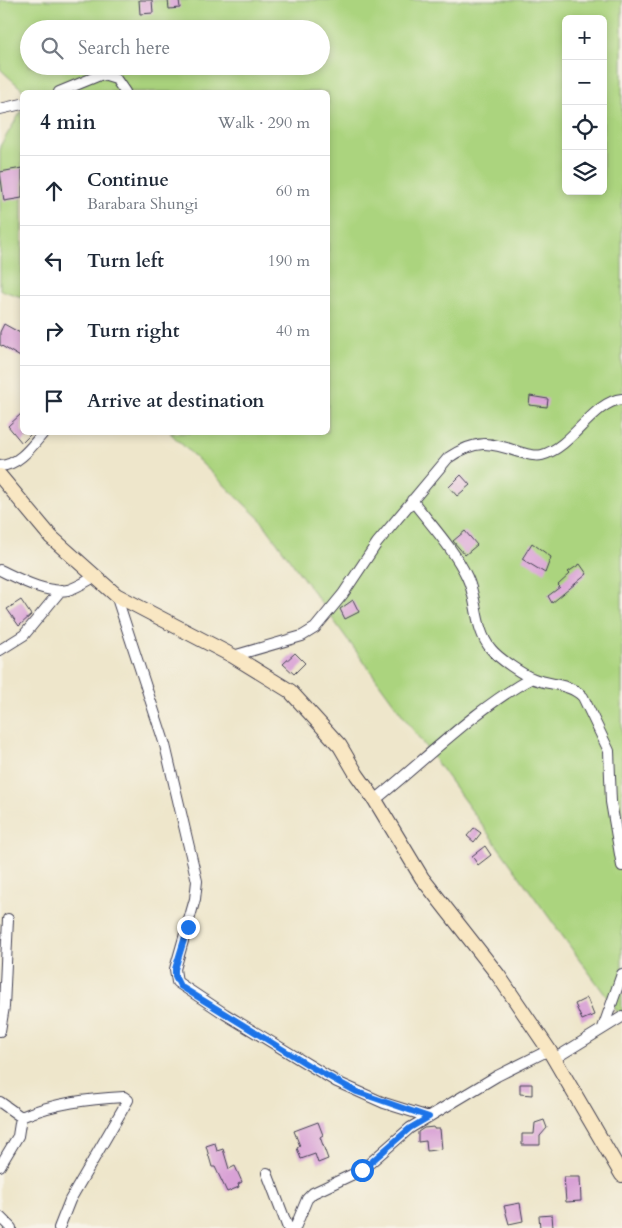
<!DOCTYPE html>
<meta charset="utf-8">
<style>
body{margin:0;font-family:Cardo,serif;background:#f2f2f3;color:#1f2937}
.controls{position:absolute;right:15px;top:15px;display:grid;overflow:hidden;border-radius:8px;box-shadow:0 2px 8px #0003}
.controls button{width:45px;height:45px;display:grid;place-items:center;padding:0;border:0;border-bottom:1px solid #e0e1e3;background:#fff;color:#1f2937;font:25px sans-serif}
.stop{position:absolute;width:15px;height:15px;margin:-11px;border:4px solid #1a73e8;border-radius:50%;background:#fff}
.stop.end{background:#1a73e8;border-color:#fff;box-shadow:0 1px 5px #0008}
.list{margin:0;padding:0;list-style:none}
h2{display:flex;justify-content:space-between;align-items:center;height:65px;margin:0;padding:0 20px;font-size:21px}
h2 small{font-size:16px;font-weight:400;color:#747a83}
.list li{display:grid;grid-template-columns:32px 1fr auto;gap:15px;align-items:center;box-sizing:border-box;height:70px;padding:0 20px;border-top:1px solid #e0e1e3}
.list b{display:block;font-size:19px;white-space:nowrap}
.list p{margin:0;font-size:16px;white-space:nowrap;color:#747a83}
.list em{font-size:16px;font-style:normal;color:#747a83}
.icon{flex:none;width:28px;height:28px;fill:none;stroke:currentColor;stroke-width:2;stroke-linecap:round;stroke-linejoin:round}
.map{position:relative;flex:none;width:622px;height:1228px;overflow:hidden}
.search{position:absolute;background:#fff;box-shadow:0 2px 8px #0003;left:20px;top:20px;width:310px;height:55px;display:flex;align-items:center;gap:12px;box-sizing:border-box;padding:0 18px;border-radius:28px;color:#747a83;font-size:19px}
.panel{position:absolute;background:#fff;box-shadow:0 2px 8px #0003;left:20px;top:90px;width:310px;height:345px;border-radius:8px}
.map>svg:first-child{display:block}
.green{fill:#abd47e;stroke:#667b5c;fill-rule:evenodd}
.building{fill:#d9a2d6}
.lines{fill:none;stroke-linecap:round;stroke-linejoin:round}
.street-casing{stroke:#413f51;stroke-width:12}
.secondary-casing{stroke:#413f51;stroke-width:16}
.street{stroke:#fff;stroke-width:10}
.secondary{stroke:#f9e7c3;stroke-width:14}
.route{stroke:#1a73e8;stroke-width:6}
</style>
<div class="map">
<svg width="622" height="1228" viewBox="0 0 622 1228">
<rect width="100%" height="100%" fill="#f7f3e8"/>
<filter id="ink" filterUnits="userSpaceOnUse"><feTurbulence type="fractalNoise" baseFrequency=".02" numOctaves="2"/><feDisplacementMap in="SourceGraphic" scale="10" xChannelSelector="R" yChannelSelector="G"/><feConvolveMatrix kernelMatrix="1 2 1 2 8 2 1 2 1" color-interpolation-filters="sRGB"/></filter>
<filter id="wash" filterUnits="userSpaceOnUse"><feTurbulence type="fractalNoise" baseFrequency=".0096" numOctaves="4" result="noise"/><feDisplacementMap in="SourceGraphic" scale="20" xChannelSelector="R" yChannelSelector="G"/><feGaussianBlur stdDeviation="1.12" result="paint"/><feColorMatrix in="noise" values="0 0 0 0 0 0 0 0 0 0 0 0 0 0 0 0 0 1.4 0 .05"/><feComposite in="paint" operator="in"/></filter>
<g filter="url(#wash)">
<rect width="100%" height="100%" fill="#eee6cb"/>
<path class="green" d="M0,0H622V1018L261,520L170,433L328,432V92H25L0,69ZM566,19H603V191H566ZM29,29H321V66H29Z
M22,110V297L0,290V146Z"/>
<g id="blocks">
<path class="building" d="M139,0H152L153,13L140,14Z
M168,0H179L180,8L169,9Z
M22,168V198L4,201L0,172Z
M4,324L22,334V358L0,345V332Z
M530,396L548,399L547,407L529,405Z
M22,413V432H33L22,443L8,426Z
M461,475L470,485L457,496L449,487Z
M465,531L477,545L465,555L453,541Z
M532,543L551,557L545,573L522,559Z
M580,564L587,574L552,603L548,596L560,587L558,585L570,574L568,572Z
M21,600L31,615L19,626L7,609Z
M353,600L359,612L345,619L340,609Z
M295,653L305,663L294,674L283,664Z
M474,828L481,833L474,842L467,836Z
M485,846L491,855L478,865L472,856Z
M587,998L594,1015L582,1020L575,1004Z
M520,1084H532V1095L520,1094Z
M544,1120L547,1128L540,1136V1145H522V1134H534L535,1123Z
M318,1122L323,1135L320,1137L328,1159L318,1163L315,1154L301,1159L297,1148L300,1146L294,1131Z
M434,1127V1129H440L442,1149L427,1151L426,1141L418,1142V1132L424,1128Z
M215,1143L217,1151L223,1149L229,1169L235,1166L242,1182L238,1184L239,1187L227,1192L215,1167H212L206,1146Z
M564,1177H580L581,1201L566,1202Z
M520,1203L523,1221L509,1224L504,1206Z
M552,1215L553,1228H540L539,1216Z"/>
</g>
</g>
<g filter="url(#ink)">
<use href="#blocks" fill-opacity="0" stroke="#413f51" stroke-width="1"/>
<g class="lines">
<defs>
<path id="street" d="M103,75L116,79L125,92
M59,92L122,66
M0,109L22,104
M0,466C19,465 32,446 44,432
M412,500C430,524 454,549 467,577C478,599 474,629 491,649C498,658 523,675 534,679C550,685 571,684 583,697L609,751L611,802L622,866
M0,570C19,579 46,594 68,590C78,587 87,581 96,576
M116,595L165,745L197,881L195,899L175,969L177,982L225,1014L337,1082L384,1103L429,1117
M0,650L24,635L61,590
M233,656L302,636L315,628L343,594L377,543L448,458C476,439 489,442 519,452C527,454 534,457 542,455C573,447 592,402 622,399
M375,800C424,761 477,707 532,678
M603,1028L622,974
M0,1031L4,1007L8,919
M554,1059L622,1017
M0,1102L21,1117L18,1136L0,1166
M21,1117C54,1103 88,1099 124,1097L128,1100L70,1200L59,1228
M267,1173L288,1228
M0,1217L11,1228
M295,1228L307,1199L313,1193L362,1170L410,1128L497,1076L549,1050"/>
<path id="secondary" d="M0,476L51,537L116,595L233,656L290,691L340,746L357,775L375,800L422,878L498,975L549,1050L622,1175"/>
</defs>
<use href="#street" class="street-casing"/>
<use href="#secondary" class="secondary-casing"/>
<use href="#street" class="street"/>
<use href="#secondary" class="secondary"/>
</g>
</g>
<g class="lines" filter="url(#ink)">
<path class="route" d="M188,927L175,969V976L180,986L313,1068L357,1092L429,1117L410,1128L362,1170"/>
</g>
</svg>
<div class="controls">
<button>+</button>
<button>−</button>
<button><svg class="icon" aria-label="locate" viewBox="0 0 24 24"><circle cx="12" cy="12" r="6"/><path d="M12 2v4M12 18v4M2 12h4M18 12h4"/></svg></button>
<button><svg class="icon" aria-label="layers" viewBox="0 0 24 24"><path d="M12 4l9 5-9 5-9-5zM3 14l9 5 9-5"/></svg></button>
</div>
<div class="stop" style="left:362px;top:1170px"></div>
<div class="stop end" style="left:188px;top:927px"></div>
<div class="search"><svg class="icon" aria-label="search" viewBox="0 0 24 24"><circle cx="10" cy="10" r="6"/><path d="M15 15l6 6"/></svg>Search here</div>
<section class="panel">
<h2>4 min<small>Walk · 290 m</small></h2>
<ul class="list">
<li><svg class="icon" aria-label="ahead" viewBox="0 0 24 24"><path d="M12 20V5M6 11l6-6 6 6"/></svg><div><b>Continue</b><p>Barabara Shungi</p></div><em>60 m</em></li>
<li><svg class="icon" aria-label="left" viewBox="0 0 24 24"><path d="M17 20v-9H6M10 6l-5 5 5 5"/></svg><div><b>Turn left</b></div><em>190 m</em></li>
<li><svg class="icon" aria-label="right" viewBox="0 0 24 24"><path d="M7 20v-9h11M14 6l5 5-5 5"/></svg><div><b>Turn right</b></div><em>40 m</em></li>
<li><svg class="icon" aria-label="arrive" viewBox="0 0 24 24"><path d="M6 21V4h12l-3 4 3 4H6"/></svg><div><b>Arrive at destination</b></div></li>
</ul>
</section>
</div>
